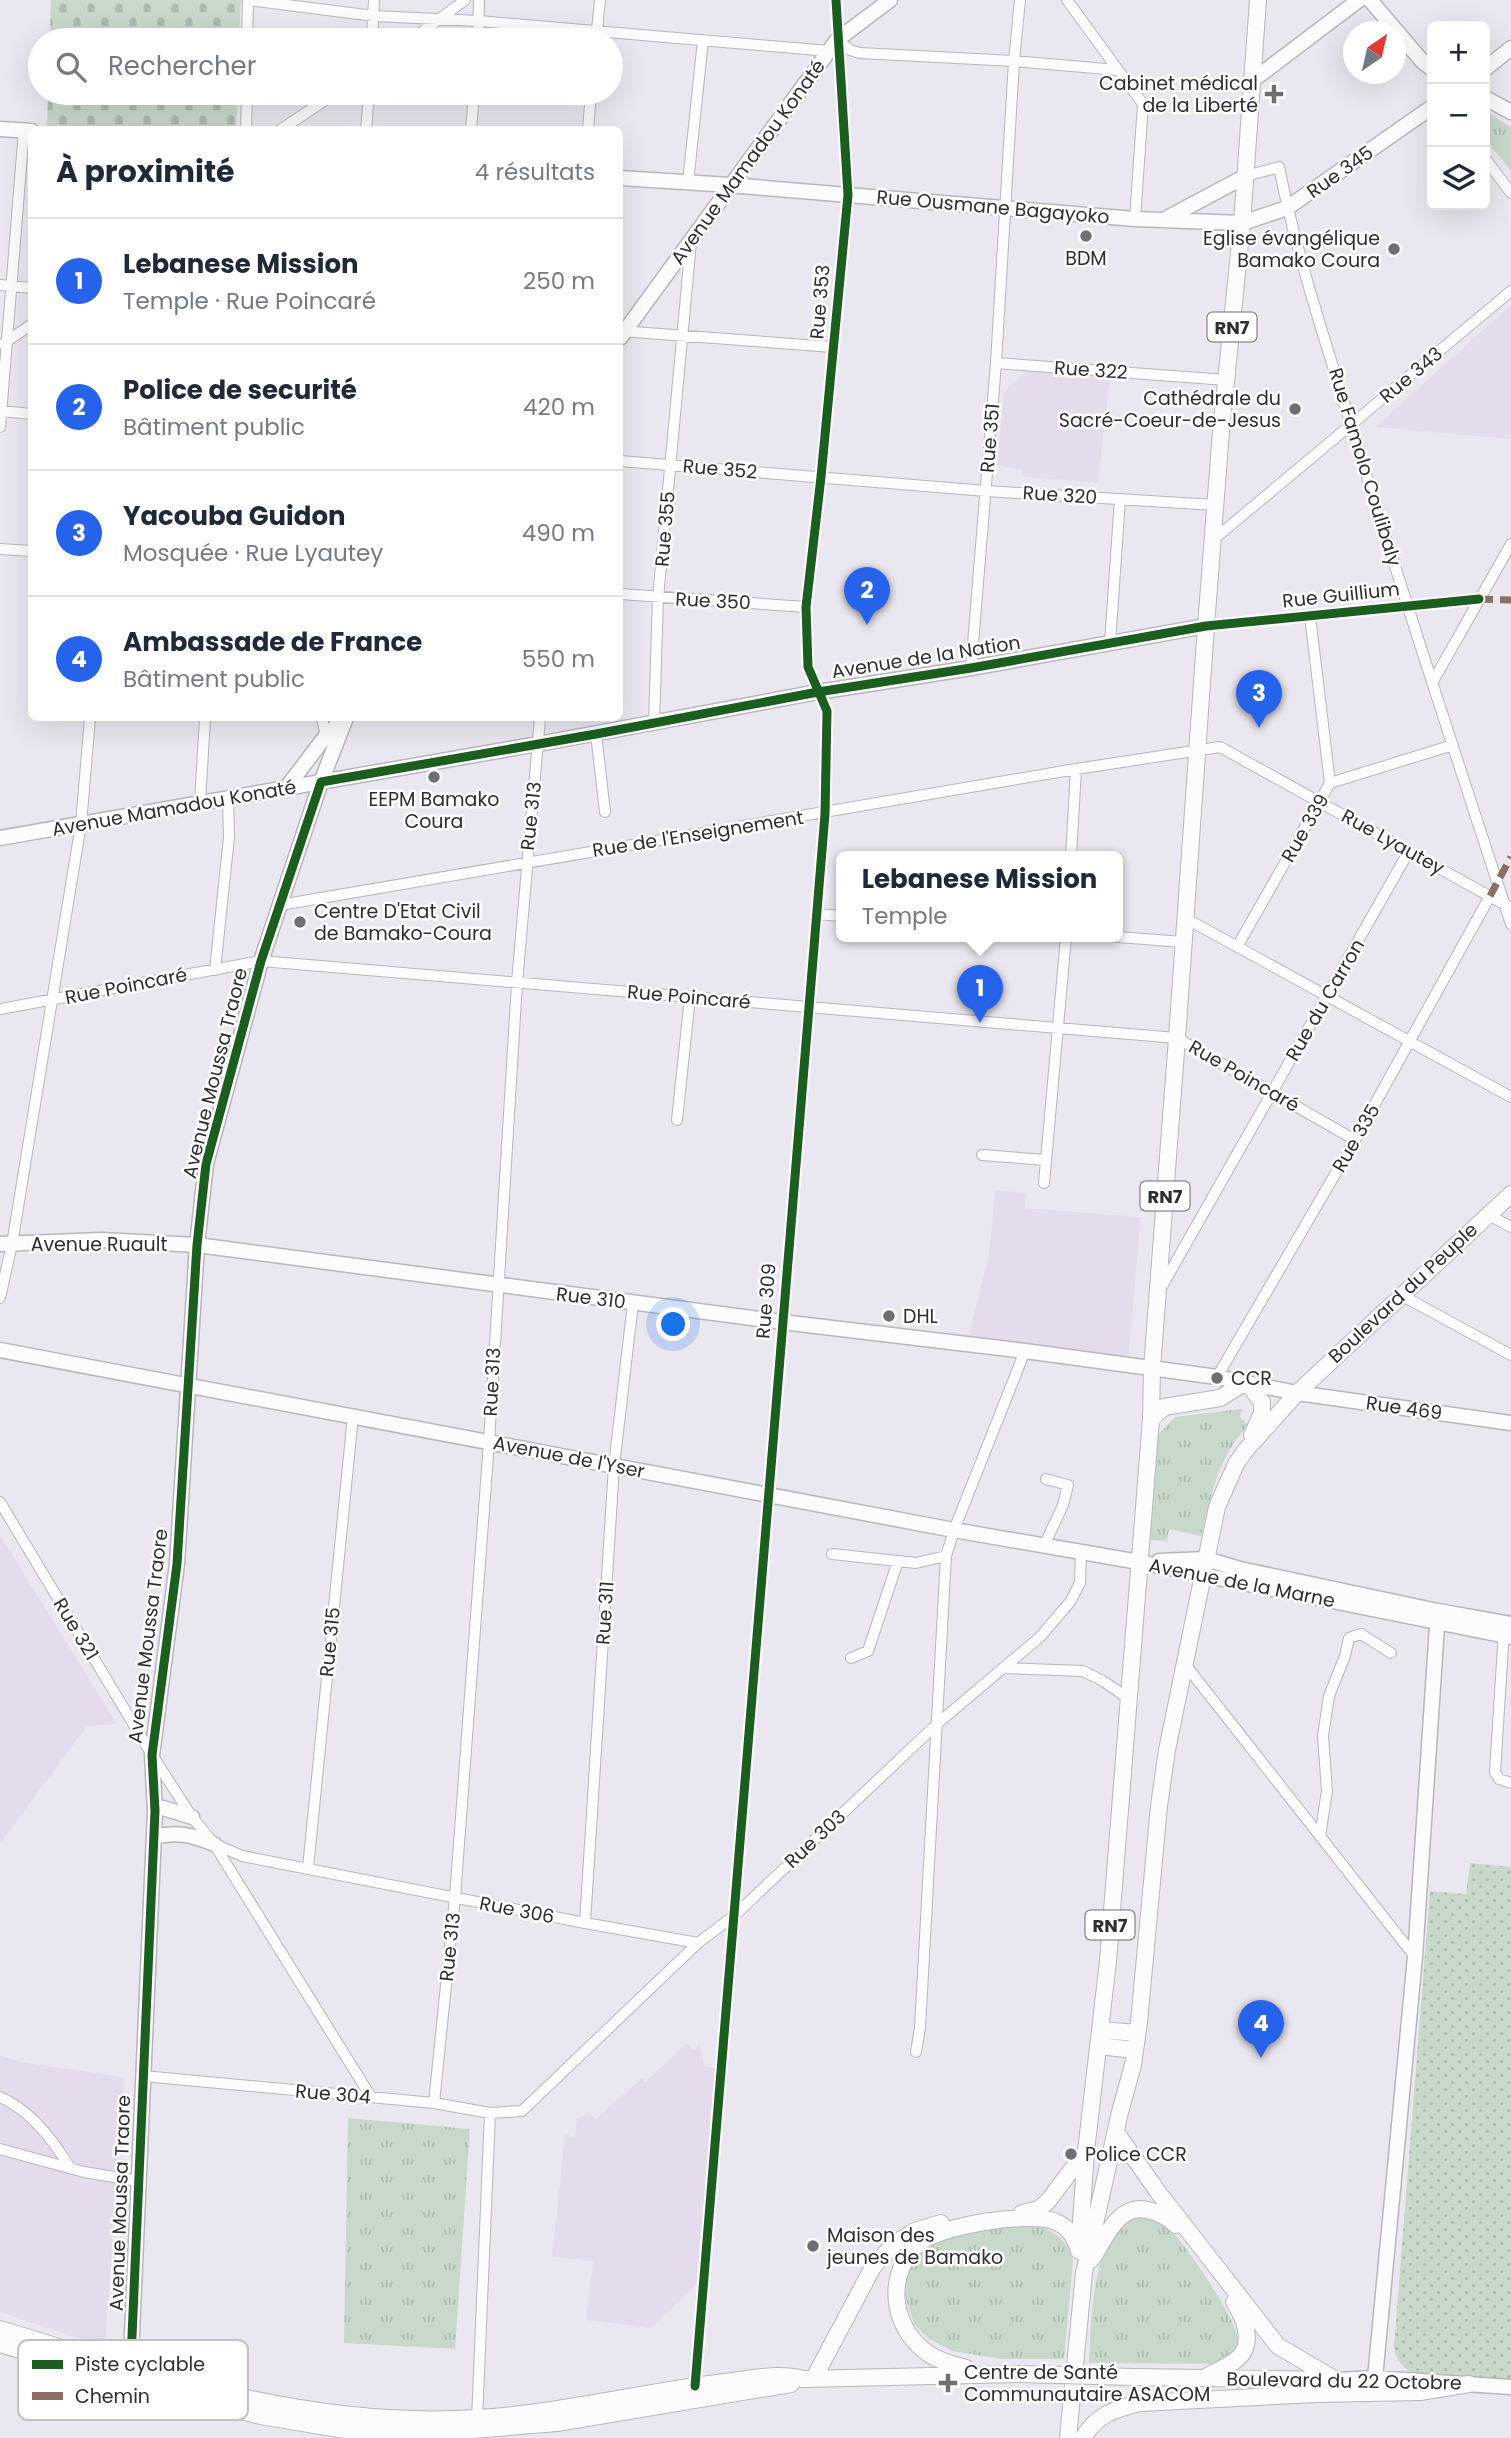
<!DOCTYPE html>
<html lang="fr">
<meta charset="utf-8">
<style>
body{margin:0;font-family:Poppins,sans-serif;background:#f6f6f7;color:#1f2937}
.controls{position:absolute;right:21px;top:21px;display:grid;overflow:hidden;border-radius:10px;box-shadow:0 7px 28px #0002}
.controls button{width:63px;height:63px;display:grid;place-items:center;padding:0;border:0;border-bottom:2px solid #e0e1e3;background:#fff;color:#1f2937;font:35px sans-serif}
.compass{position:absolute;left:1343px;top:21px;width:63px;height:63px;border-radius:50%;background:#fff;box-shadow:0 7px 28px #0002;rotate:34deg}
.you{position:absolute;left:674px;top:1325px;width:24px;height:24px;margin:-18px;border:5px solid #fff;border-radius:50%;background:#1a73e8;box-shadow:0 0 0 10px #1a73e833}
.badge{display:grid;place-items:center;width:46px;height:46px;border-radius:50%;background:#2563eb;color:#fff;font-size:23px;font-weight:700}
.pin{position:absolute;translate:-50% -58px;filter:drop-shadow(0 2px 4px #0008)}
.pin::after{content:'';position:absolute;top:37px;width:24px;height:21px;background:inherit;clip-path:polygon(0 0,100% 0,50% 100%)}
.popup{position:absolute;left:836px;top:851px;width:287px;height:91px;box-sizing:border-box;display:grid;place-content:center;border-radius:10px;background:#fff;filter:drop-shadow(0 2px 5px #0005);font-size:23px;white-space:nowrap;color:#747a83}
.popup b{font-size:26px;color:#1f2937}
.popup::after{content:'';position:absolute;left:50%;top:100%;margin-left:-14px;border:14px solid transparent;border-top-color:#fff}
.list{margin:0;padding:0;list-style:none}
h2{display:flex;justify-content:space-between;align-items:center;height:91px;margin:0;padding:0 28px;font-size:30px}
h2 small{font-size:23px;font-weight:400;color:#747a83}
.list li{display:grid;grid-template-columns:46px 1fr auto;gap:21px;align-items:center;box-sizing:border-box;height:126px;padding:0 28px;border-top:2px solid #e0e1e3}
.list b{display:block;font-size:26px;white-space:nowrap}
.list p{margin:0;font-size:23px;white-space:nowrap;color:#747a83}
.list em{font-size:23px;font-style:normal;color:#747a83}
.icon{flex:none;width:38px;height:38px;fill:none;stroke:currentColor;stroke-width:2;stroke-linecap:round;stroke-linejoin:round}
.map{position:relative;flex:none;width:1511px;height:2438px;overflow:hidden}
.search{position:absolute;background:#fff;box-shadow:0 7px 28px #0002;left:28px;top:28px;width:595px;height:77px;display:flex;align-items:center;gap:18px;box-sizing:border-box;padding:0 24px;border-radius:38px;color:#747a83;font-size:26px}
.panel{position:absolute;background:#fff;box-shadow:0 7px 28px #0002;left:28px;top:126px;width:595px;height:595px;border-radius:10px}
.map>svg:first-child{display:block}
.built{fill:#e4dced}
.grass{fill:url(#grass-dots)}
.cemetery{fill:url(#cemetery-stones)}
.park{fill:url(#park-tufts)}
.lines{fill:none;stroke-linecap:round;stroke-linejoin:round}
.street-casing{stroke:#b8b6bc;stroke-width:12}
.secondary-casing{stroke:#b8b6bc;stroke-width:17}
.primary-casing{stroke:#b8b6bc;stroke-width:18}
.street{stroke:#fcfbfd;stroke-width:10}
.secondary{stroke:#fcfbfd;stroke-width:14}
.primary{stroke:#fcfbfd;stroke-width:16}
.primary-bridge-casing{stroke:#b8b6bc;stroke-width:18;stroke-linecap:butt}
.primary-bridge{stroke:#fcfbfd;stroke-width:16}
.quiet{stroke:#8d6e63;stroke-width:7;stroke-dasharray:14 7;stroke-linecap:butt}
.cycleway-casing{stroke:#fff;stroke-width:13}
.cycleway{stroke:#1b5e20;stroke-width:9}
.poi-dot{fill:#716d74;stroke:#fff;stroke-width:2.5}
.labels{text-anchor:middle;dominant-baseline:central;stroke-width:5;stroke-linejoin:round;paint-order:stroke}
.shield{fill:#fff;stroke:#6d6b70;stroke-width:2}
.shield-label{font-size:18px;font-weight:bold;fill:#2f2c32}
.poi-label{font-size:19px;fill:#2f2c32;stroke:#fff;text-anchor:start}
.street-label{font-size:19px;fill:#2f2c32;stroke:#fff}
.key{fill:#fff;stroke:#c1c0c2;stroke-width:2}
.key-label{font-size:19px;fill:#2f2c32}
</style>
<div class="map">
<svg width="1511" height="2438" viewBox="0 0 1511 2438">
<defs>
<pattern id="grass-dots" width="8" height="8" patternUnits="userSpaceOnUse" patternTransform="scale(1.75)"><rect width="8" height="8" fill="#c8d9cc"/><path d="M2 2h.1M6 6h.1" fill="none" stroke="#acbab0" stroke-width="1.8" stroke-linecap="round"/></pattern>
<pattern id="cemetery-stones" width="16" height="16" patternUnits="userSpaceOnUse" patternTransform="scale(1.75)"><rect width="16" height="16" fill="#c8d9cc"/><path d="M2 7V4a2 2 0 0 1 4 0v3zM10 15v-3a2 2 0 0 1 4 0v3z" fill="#acbab0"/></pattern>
<pattern id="park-tufts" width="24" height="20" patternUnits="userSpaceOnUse" patternTransform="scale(1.75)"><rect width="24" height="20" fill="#c8d9cc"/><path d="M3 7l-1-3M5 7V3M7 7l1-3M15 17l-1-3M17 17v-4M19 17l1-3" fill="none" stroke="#acbab0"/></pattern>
</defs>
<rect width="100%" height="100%" fill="#ebe7f0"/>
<path class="built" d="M1511,305V439L1375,427Z
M1032,366L1110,376L1098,482L1024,477L1022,470L997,465L1004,392Z
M995,1190L1026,1193L1025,1208L1141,1217L1128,1362L967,1343L989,1254Z
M0,1535L117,1724L87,1726L0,1844Z
M687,2043L694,2050L700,2044L704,2066L718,2068L696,2286L650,2328L586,2320L593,2261L552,2257L565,2135L575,2137L577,2118L589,2113L596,2119L642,2078L645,2082Z
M0,2055L20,2062L124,2077L105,2347L0,2312Z"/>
<path class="grass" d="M1470,1863L1511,1867V2380L1410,2372C1400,2364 1396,2359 1394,2347L1430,1891L1466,1894Z"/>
<path class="cemetery" d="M51,0H241L239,40H50Z
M48,93H238L236,129L47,127Z"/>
<path class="park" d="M1485,111L1511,127V171C1490,142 1485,151 1485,111Z
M1242,1409L1240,1417L1248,1425C1217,1460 1212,1493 1201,1536L1169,1529L1167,1541L1150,1540L1157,1436L1175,1417Z
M348,2118L470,2129L455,2349L344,2343Z
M1140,2212C1148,2216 1158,2220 1165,2225C1181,2236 1238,2321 1238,2340C1238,2352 1227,2358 1219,2364L1089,2363C1092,2315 1090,2235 1140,2212Z
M1038,2225C1057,2234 1067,2239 1073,2261L1064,2359H1001L953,2351L929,2339L914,2324L905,2296L908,2266L928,2244L986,2228Z"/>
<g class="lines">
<defs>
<path id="street" d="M248,0L374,16L479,21L829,51
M1067,0L1143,104L1135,219
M247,40L248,0
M372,40L374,0
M411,40L465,0
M478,40L479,0
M596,40L600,0
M837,40L850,50L860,53L1014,61L1118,70
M246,130L247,93
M280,130L336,93
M366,130L369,93
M471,130L474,93
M588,130L591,93
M1485,158L1511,193
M1246,176L1279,167C1298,262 1330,355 1358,448C1407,607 1459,766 1511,924
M688,183L703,40
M0,285L32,288
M620,331L833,347
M3,344L32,324
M996,363L1227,380
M0,411L32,414
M0,427L24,130
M620,461L986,491L1215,505
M1213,540L1511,291
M0,549L32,551
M620,594L806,607
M1206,626L1479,599
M1110,643L1120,499
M971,668L996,363L1014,61L1020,0
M1432,683L1511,544
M322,718L327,741
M654,723L658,598L691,242
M596,734L605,812
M1330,783L1453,745
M200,803L205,718
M1071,857L1076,769
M280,905L1076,769L1220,747L1511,908
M817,914L842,916
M1185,918L1511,1097
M1118,937L1183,942
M1237,947L1330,783L1310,616
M215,970L229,837L228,798
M0,1009L261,961L1177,1038L1355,1140
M677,1120L690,997
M982,1155L1046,1160
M1044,1183L1066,937
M1487,1214L1511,1227
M1161,1288L1409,851
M1401,1295L1511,1355
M0,1298L12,1244L81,824L90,718
M1217,1377L1355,1140L1490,896
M0,1502L152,1755L192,1817L214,1844L371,2097
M1044,1546L1063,1505L1068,1485L1046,1479
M832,1554L916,1563L946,1556
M1504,1631L1495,1772L1499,1779L1511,1783
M851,1658L868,1651L898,1561
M1184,1663L1415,1957
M1004,1668L1083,1671L1103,1681L1129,1699
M1320,1836L1327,1791L1323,1736L1329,1696L1345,1656L1349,1638L1361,1634L1391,1653
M215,1844L242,1856L585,1923L698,1943
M308,1868L353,1416
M585,1923L614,1466L633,1303
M916,2052L920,2028L946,1556L954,1530L1025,1351
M143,2076L434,2103L490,2113L522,2111L698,1943L735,1915L938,1723L1040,1637L1070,1602L1080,1583L1081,1552
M0,2097C30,2110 54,2141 70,2168
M434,2103L455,1897L489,1442L517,983L540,718
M0,2149L84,2172L138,2181
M695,2386L825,814L827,711L808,667L806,607L821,477L848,195L836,0
M477,2420L490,2113"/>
<path id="secondary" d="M1370,0L1422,61L1432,69
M1485,69L1511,48
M1253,80L1359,0
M1485,98L1511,112
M0,129L32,131
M620,178L730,185L1135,219L1242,223L1287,208L1432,107
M1167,218L1246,176
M620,338L837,40L890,0
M287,787L325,737L341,721
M0,838L538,744L818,692L971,668L1206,626
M0,1244L102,1240L197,1245L782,1322L1025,1351L1217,1377L1297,1393L1511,1423
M0,1350L954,1530L1139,1562L1511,1637
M1159,1561L1206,1559L1240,1569L1438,1611L1511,1624
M155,1811L163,1808L192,1817
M154,1837C177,1831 192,1835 214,1844
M130,2378L155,1811L152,1755L177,1564L197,1245L206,1164L261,961L321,782L346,718
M1375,2378L1415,1957L1438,1611
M1336,2380L1375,2378L1511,2387"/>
<path id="primary" d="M1151,1419L1164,1407L1220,1398L1246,1382L1262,1402V1413L1252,1435
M1101,2030L1137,2033
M1099,2046L1135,2050
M1116,2132L1158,2192L1278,2346L1336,2380
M1022,2213L1039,2209L1048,2201L1086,2151
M1079,2251L1086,2151L1108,1961L1151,1419L1152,1368L1177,1038L1206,626L1221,431L1242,223L1258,0
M1092,2259C1105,2239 1118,2203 1147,2210C1159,2212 1167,2216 1176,2225
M0,2329C158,2377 310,2429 477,2418C561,2413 642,2392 724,2382C750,2379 777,2372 803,2379L1019,2374
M0,2344L130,2382L261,2416L350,2431L424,2434L557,2423L791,2384
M966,2368C952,2364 938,2361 926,2352C890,2325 885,2271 921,2242C943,2225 1032,2211 1056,2222C1070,2228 1074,2237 1079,2250
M1134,2377L1334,2380
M814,2378L873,2267L895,2243L915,2231L941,2223
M1204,2378C1215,2371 1235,2364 1242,2354C1253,2338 1243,2316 1234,2302
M1068,2438L1084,2273L1120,2112L1133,2065L1139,2022L1159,1806L1167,1750L1217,1507L1236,1464L1245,1451L1297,1393L1511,1194
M1083,2438C1096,2415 1115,2409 1140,2403L1316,2394L1420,2392L1469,2384"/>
</defs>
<use href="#street" class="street-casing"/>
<use href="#secondary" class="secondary-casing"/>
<use href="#primary" class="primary-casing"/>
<use href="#street" class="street"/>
<use href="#secondary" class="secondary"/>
<use href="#primary" class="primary"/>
<defs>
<path id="primary-bridge" d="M1019,2374L1134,2377"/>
</defs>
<use href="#primary-bridge" class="primary-bridge-casing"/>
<use href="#primary-bridge" class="primary-bridge"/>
<path class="quiet" d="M1479,599L1511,600
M1490,896L1511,857"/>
<defs>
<path id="cycleway" d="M130,2382L155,1811L152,1755L177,1564L197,1245L206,1164L261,961L321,782L596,734L818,692L971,668L1206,626L1479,599
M695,2386L825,814L827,711L808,667L806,607L821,477L848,195L836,0"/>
</defs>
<use href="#cycleway" class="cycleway-casing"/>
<use href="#cycleway" class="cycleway"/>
</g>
<g class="poi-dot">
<path d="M1270.5 83.5h7v7h7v7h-7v7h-7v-7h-7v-7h7z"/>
<circle cx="1086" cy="236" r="7"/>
<circle cx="1394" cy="249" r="7"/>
<circle cx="1295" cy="409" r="7"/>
<circle cx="434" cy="777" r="7"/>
<circle cx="300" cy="922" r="7"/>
<circle cx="889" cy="1316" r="7"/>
<circle cx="1217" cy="1378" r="7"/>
<circle cx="1071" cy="2154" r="7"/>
<circle cx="813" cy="2246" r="7"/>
<path d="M944.5 2372.5h7v7h7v7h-7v7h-7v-7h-7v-7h7z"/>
</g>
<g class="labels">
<g class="shield">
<rect x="1207.5" y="312.5" width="49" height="29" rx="5"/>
<rect x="1140.5" y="1181.5" width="49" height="29" rx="5"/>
<rect x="1085.5" y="1910.5" width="49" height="29" rx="5"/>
</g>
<g class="shield-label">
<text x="1232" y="327">RN7</text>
<text x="1165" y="1196">RN7</text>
<text x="1110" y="1925">RN7</text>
</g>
<g class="poi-label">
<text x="1258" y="83" text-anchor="end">Cabinet médical<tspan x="1258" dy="22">de la Liberté</tspan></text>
<text x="1380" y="238" text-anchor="end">Eglise évangélique<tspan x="1380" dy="22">Bamako Coura</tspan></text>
<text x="1086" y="258" text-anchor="middle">BDM</text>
<text x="1281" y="398" text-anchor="end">Cathédrale du<tspan x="1281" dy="22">Sacré-Coeur-de-Jesus</tspan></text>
<text x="434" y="799" text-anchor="middle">EEPM Bamako<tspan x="434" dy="22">Coura</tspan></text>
<text x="314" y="911">Centre D'Etat Civil<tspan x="314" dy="22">de Bamako-Coura</tspan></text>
<text x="903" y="1316">DHL</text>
<text x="1231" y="1378">CCR</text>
<text x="1085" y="2154">Police CCR</text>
<text x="827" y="2235">Maison des<tspan x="827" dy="22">jeunes de Bamako</tspan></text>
<text x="964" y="2372">Centre de Santé<tspan x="964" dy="22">Communautaire ASACOM</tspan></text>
</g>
<g class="street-label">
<text transform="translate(748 162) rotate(-54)">Avenue Mamadou Konaté</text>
<text transform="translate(1340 172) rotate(-35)">Rue 345</text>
<text transform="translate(993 207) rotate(5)">Rue Ousmane Bagayoko</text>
<text transform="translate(820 302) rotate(-85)">Rue 353</text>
<text transform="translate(1091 370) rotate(4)">Rue 322</text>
<text transform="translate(1411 375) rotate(-40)">Rue 343</text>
<text transform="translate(990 438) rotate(-85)">Rue 351</text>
<text transform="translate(1365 467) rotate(73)">Rue Famolo Coulibaly</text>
<text transform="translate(720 469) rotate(5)">Rue 352</text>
<text transform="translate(1060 495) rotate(4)">Rue 320</text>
<text transform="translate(665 529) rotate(-85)">Rue 355</text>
<text transform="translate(1341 595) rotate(-6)">Rue Guillium</text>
<text transform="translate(713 601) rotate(3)">Rue 350</text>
<text transform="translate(926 657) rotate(-9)">Avenue de la Nation</text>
<text transform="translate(174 808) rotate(-10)">Avenue Mamadou Konaté</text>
<text transform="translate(531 816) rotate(-84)">Rue 313</text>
<text transform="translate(1305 828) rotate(-60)">Rue 339</text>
<text transform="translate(698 834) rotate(-9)">Rue de l'Enseignement</text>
<text transform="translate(1393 842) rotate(29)">Rue Lyautey</text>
<text transform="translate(126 986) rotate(-11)">Rue Poincaré</text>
<text transform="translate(689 997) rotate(5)">Rue Poincaré</text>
<text transform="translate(1325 1000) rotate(-60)">Rue du Carron</text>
<text transform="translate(215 1073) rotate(-76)">Avenue Moussa Traore</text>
<text transform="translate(1244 1076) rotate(30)">Rue Poincaré</text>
<text transform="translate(1356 1138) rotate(-60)">Rue 335</text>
<text x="99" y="1244">Avenue Ruault</text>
<text transform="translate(1403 1293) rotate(-43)">Boulevard du Peuple</text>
<text transform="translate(591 1298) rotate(7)">Rue 310</text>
<text transform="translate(766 1301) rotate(-85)">Rue 309</text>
<text transform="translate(492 1382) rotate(-87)">Rue 313</text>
<text transform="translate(1404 1408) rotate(8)">Rue 469</text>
<text transform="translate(569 1457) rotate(11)">Avenue de l'Yser</text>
<text transform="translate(1242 1583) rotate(11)">Avenue de la Marne</text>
<text transform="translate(605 1613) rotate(-86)">Rue 311</text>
<text transform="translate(76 1629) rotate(59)">Rue 321</text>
<text transform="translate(148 1636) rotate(-83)">Avenue Moussa Traore</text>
<text transform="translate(330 1642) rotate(-84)">Rue 315</text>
<text transform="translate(815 1839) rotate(-43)">Rue 303</text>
<text transform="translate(517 1910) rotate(11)">Rue 306</text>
<text transform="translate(450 1947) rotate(-84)">Rue 313</text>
<text transform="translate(333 2094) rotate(5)">Rue 304</text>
<text transform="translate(120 2203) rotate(-88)">Avenue Moussa Traore</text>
<text transform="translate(1344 2381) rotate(1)">Boulevard du 22 Octobre</text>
</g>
</g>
<rect x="18" y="2340" width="230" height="80" rx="10" class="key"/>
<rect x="32" y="2360" width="31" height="9" fill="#1b5e20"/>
<rect x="32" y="2392" width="31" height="8" fill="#8d6e63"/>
<g class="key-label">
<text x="75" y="2371">Piste cyclable</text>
<text x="75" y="2403">Chemin</text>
</g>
</svg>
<div class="controls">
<button>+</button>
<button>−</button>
<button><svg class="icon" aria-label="layers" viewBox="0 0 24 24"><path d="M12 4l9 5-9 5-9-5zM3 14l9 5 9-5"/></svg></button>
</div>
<svg class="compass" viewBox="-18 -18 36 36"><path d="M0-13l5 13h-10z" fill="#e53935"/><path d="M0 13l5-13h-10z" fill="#747a83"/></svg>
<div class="you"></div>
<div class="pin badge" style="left:980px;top:1023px">1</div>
<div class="popup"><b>Lebanese Mission</b>Temple</div>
<div class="pin badge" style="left:867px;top:625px">2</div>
<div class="pin badge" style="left:1259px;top:728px">3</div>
<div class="pin badge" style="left:1261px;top:2058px">4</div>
<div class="search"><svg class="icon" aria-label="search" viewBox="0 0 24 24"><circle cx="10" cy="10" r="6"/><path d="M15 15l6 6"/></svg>Rechercher</div>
<section class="panel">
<h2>À proximité<small>4 résultats</small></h2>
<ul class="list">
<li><span class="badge">1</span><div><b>Lebanese Mission</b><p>Temple · Rue Poincaré</p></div><em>250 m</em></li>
<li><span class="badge">2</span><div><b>Police de securité</b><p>Bâtiment public</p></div><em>420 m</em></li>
<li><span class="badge">3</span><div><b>Yacouba Guidon</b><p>Mosquée · Rue Lyautey</p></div><em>490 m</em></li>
<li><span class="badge">4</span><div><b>Ambassade de France</b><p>Bâtiment public</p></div><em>550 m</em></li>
</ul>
</section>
</div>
